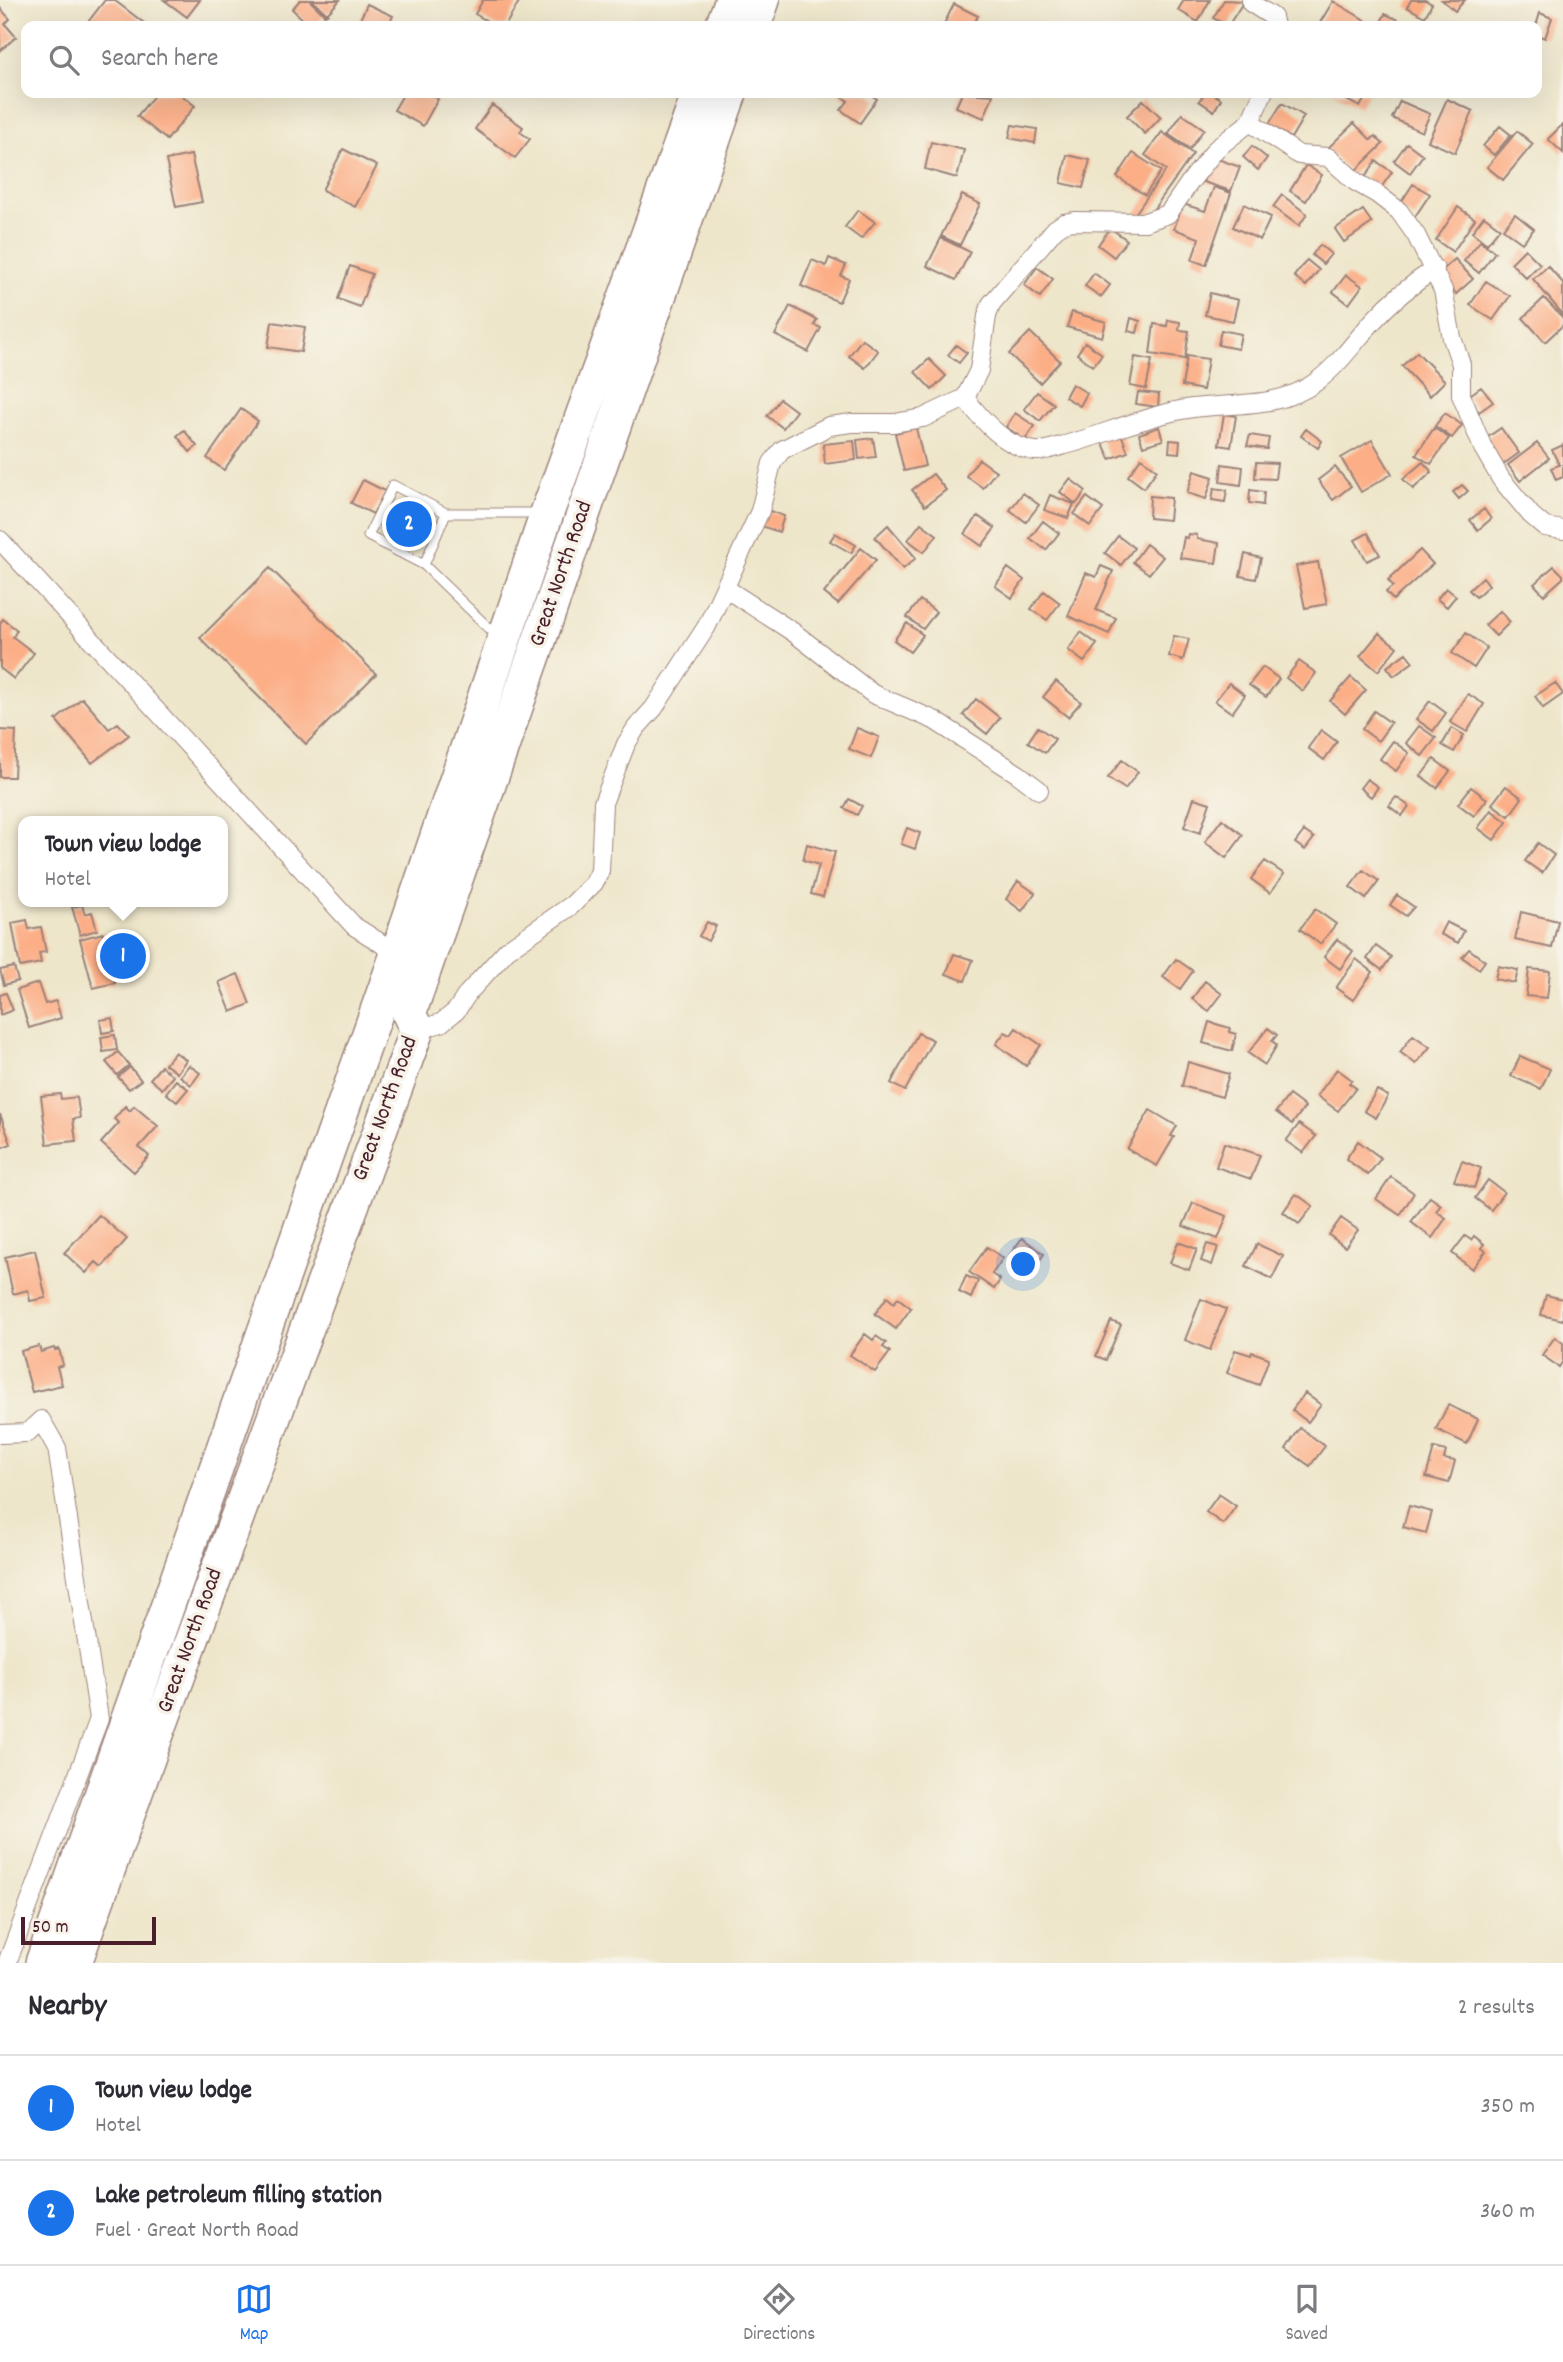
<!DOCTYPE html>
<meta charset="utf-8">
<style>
body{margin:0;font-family:Dekko,sans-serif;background:#f7f7f7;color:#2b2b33}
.scale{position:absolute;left:21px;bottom:18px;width:135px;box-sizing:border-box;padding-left:7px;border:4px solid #4a1f2b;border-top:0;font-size:19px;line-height:24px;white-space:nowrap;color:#4a1f2b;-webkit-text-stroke:5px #f7f3e8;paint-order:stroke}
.you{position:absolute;left:1024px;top:1265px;width:24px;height:24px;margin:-18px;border:5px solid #fff;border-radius:50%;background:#1a73e8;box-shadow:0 0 0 10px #1a73e833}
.badge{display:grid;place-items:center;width:46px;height:46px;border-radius:50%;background:#1a73e8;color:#fff;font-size:23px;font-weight:700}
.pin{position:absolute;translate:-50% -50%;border:4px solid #fff;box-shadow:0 2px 7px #0006}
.popup{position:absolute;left:18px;top:816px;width:210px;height:91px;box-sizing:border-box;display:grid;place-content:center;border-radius:14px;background:#fff;filter:drop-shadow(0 2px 5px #0005);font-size:23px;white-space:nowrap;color:#7c7c81}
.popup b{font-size:26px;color:#2b2b33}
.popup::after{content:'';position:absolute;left:50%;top:100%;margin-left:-14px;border:14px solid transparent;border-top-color:#fff}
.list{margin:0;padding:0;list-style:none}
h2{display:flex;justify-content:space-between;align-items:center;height:91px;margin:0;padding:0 28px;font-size:30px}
h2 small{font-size:23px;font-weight:400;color:#7c7c81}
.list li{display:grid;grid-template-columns:46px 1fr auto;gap:21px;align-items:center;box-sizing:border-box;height:105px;padding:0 28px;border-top:2px solid #e1e1e2}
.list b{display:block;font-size:26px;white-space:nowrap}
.list p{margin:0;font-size:23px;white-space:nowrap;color:#7c7c81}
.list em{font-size:23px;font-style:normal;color:#7c7c81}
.icon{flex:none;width:38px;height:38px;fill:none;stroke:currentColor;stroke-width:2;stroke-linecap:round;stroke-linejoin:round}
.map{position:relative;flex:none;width:1563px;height:1963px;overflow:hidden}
.search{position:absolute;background:#fff;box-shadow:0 7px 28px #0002;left:21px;right:21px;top:21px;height:77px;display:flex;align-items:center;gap:18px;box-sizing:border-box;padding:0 24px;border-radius:14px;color:#7c7c81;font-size:26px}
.sheet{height:301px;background:#fff}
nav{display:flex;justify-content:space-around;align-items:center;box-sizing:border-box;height:98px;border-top:2px solid #e1e1e2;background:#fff;font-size:19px;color:#7c7c81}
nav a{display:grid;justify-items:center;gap:4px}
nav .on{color:#1a73e8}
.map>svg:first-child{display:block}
.building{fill:#fcaf87}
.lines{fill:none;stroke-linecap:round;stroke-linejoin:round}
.lane-casing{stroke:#9c827a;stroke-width:11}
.street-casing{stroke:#9c827a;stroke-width:20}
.highway-casing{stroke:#9c827a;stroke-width:36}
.lane{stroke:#fff;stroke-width:9}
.street{stroke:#fff;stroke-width:18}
.highway{stroke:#fff;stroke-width:33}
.labels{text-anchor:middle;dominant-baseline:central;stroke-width:7;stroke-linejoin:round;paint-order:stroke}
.street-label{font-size:23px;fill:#4a1f2b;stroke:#f7f3e8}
</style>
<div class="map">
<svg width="1563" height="1963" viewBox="0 0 1563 1963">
<rect width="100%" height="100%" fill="#f7f3e8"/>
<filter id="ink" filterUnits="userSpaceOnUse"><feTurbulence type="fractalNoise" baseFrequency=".0143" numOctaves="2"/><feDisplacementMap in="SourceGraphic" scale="14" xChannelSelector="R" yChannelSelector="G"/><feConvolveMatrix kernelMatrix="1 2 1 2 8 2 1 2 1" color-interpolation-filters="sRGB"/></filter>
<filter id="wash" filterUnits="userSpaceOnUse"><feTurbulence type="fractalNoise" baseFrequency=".00686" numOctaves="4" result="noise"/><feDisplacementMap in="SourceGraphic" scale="28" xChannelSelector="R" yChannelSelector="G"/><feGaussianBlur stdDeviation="1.57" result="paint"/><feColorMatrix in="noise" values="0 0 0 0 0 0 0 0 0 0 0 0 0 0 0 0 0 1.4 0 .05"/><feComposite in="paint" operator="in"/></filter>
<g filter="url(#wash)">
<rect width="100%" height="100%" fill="#eee6ca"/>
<g id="blocks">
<path class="building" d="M105,0H114L144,23L142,26H94L88,22Z
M164,0H200L187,17Z
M300,0H309L325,15L315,26H310L292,9Z
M312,0H340L327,14Z
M483,0H520L505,26H496L475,14Z
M1184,0H1210L1198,22L1178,10Z
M1224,0L1244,1L1228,26L1213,18Z
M1411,0H1425L1432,4L1425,17L1407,7Z
M1442,0H1465L1455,11Z
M1333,1L1365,20L1361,26H1318Z
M367,4L393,16L388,26H357Z
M954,4L978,16L972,26H943Z
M0,8L10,19L5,24L16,37L0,51Z
M1540,13L1552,18L1545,38L1537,35L1536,26Z
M1385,14L1399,20L1396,26H1379Z
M156,93H179L195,106L167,140L137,116Z
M404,93H429L438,99L423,126L394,110Z
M837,93H868L877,99L860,123L841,110L848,101Z
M962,93L993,95L984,118L956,107Z
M1205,93H1212L1221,99L1214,111L1199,101Z
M1333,93H1368L1360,107Z
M1447,99L1473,111L1455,153L1428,141Z
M1143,100L1161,117L1145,134L1127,116Z
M1400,101L1430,114L1422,132L1392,118Z
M1282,103L1304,116L1291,138L1269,124Z
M492,105L523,127L520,132L530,139L515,158L475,129Z
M1182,114L1204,129L1190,149L1168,134Z
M1354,123L1371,140L1375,136L1383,144L1352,174L1327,149Z
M1563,124V153L1548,139Z
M1012,125L1037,129L1035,143L1009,138Z
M1500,126L1511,135L1494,155L1483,146Z
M1517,131L1533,144L1503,180L1487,167Z
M1162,132L1193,154L1145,221L1135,214L1166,170L1145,155Z
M931,142L964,150L957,178L925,169Z
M1407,143L1423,155L1410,173L1394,161Z
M1252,146L1267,158L1258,170L1243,157Z
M343,149L377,166L355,207L322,190Z
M1133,153L1161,171L1145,195L1117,177Z
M191,155L202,202L176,207L166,160Z
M1067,155L1090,160L1083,188L1061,183Z
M1212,157L1240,167L1231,191L1203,182Z
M1376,161L1392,172L1380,189L1364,179Z
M1306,165L1322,175L1306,201L1290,191Z
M1413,184L1430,194L1414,218L1398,207Z
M1214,187L1231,193L1206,265L1192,260L1199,238L1174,229L1183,204L1205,211Z
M962,195L980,204L960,245L941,236Z
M1282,195L1307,214L1299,226L1273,207Z
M1244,204L1271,217L1260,240L1233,227Z
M1458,207L1475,219L1453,252L1436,240Z
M858,210L875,222L861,239L845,227Z
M1363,210L1372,223L1344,242L1335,229Z
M1515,214L1534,229L1522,243L1503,229Z
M1484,216L1500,228L1487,244L1472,232Z
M1110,228L1127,240L1114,257L1098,245Z
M941,238L970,252L956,280L927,266Z
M1480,241L1495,252L1479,273L1464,261Z
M1320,245L1331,254L1323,264L1312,255Z
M1525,249L1540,264L1526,278L1511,263Z
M829,258L846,265L841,276L849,279L839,302L801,286L812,260L826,266Z
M1455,259L1473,279L1456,294L1438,274Z
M1307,260L1319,270L1306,286L1294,276Z
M350,266L372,274L360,307L338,299Z
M1548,266L1563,283V315L1533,279Z
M1037,267L1053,279L1040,297L1024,285Z
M1094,273L1110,285L1101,297L1085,286Z
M1346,275L1362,286L1349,304L1333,292Z
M1486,281L1510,296L1493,320L1470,305Z
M1210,293L1238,300L1233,321L1205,315Z
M1544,298L1563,318V325L1545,342L1523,318Z
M790,306L817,320L814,325L821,328L808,352L775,335Z
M1072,312L1106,322L1102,337L1067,327Z
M1131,318L1140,321L1137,333L1128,331Z
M1168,320L1180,322L1179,330L1189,331L1185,359L1150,354L1154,324L1167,326Z
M272,322L305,327L301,352L268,347Z
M1221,330L1241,334L1238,349L1218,345Z
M1030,332L1060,361L1040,383L1009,354Z
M862,339L878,351L865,368L849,356Z
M1085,342L1102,354L1093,366L1077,354Z
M956,345L967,353L959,363L948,355Z
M1417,352L1445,381L1430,396L1402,366Z
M1187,356L1208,359L1203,390L1182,386Z
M1135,357L1152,360L1146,389L1130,386Z
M929,359L946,376L932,390L915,372Z
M1072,384L1087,393L1080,406L1065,397Z
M1481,387L1493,402L1479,412L1467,397Z
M1037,392L1054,404L1040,421L1024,409Z
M1138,392L1159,394L1158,407L1136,404Z
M780,399L796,411L783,428L767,416Z
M241,409L258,421L224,470L207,458Z
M1015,413L1035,426L1025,440L1006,427Z
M1445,413L1462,425L1452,438L1435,426Z
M1224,414L1236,416L1231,447L1219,445Z
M1159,427L1163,440L1143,446L1139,434Z
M916,428L925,466L904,471L895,433Z
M1434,428L1449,438L1431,464L1416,455Z
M1501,428L1519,453L1501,466L1482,441Z
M1306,429L1322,441L1318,448L1301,436Z
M184,430L197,446L190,452L177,436Z
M1120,431L1128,452L1110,459L1101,439Z
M1250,435L1269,438L1267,449L1247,446Z
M873,438L876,457L859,459L857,440Z
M1170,440L1180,441L1179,453L1169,452Z
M1372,440L1392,474L1361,492L1341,458Z
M854,441L856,460L825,464L823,444Z
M1537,443L1549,458L1520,481L1508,465Z
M1563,445V477L1556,480L1551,468L1559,465L1552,450Z
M1141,458L1157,470L1144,488L1128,476Z
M979,459L996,471L983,488L966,476Z
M1256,462L1277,463L1275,479L1255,478Z
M1423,462L1432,472L1413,489L1403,479Z
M1222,464L1243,467L1241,485L1220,482Z
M1335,467L1351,486L1333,500L1318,480Z
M1194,471L1213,477L1206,499L1187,493Z
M933,474L946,490L925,506L912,490Z
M1070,479L1086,491L1076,504L1060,492Z
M363,480L385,491L373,514L351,503Z
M1462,485L1468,491L1459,499L1453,492Z
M1214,488L1227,490L1225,502L1212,500Z
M1250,490L1264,492L1263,505L1249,503Z
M1023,493L1039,505L1026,522L1010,510Z
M1050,495L1074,504L1068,518L1044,510Z
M1150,496L1171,498L1169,520L1149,518Z
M1087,497L1103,509L1090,526L1074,514Z
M399,504L431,520L420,543L387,528Z
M1484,509L1491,519L1478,530L1470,520Z
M767,510L784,516L779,532L761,526Z
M978,516L995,528L982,546L965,534Z
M1043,521L1059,533L1046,550L1030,538Z
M921,523L937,535L924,552L908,540Z
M888,525L916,558L903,569L875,537Z
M835,533L856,545L851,553L830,541Z
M1368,533L1380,555L1367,561L1355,540Z
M1188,534L1197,535V539L1219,543L1216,563L1180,558L1184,537L1187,538Z
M1118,536L1134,548L1121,565L1105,553Z
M1146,544L1163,557L1149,574L1133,562Z
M861,548L876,560L838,604L824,593Z
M1420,550L1433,564L1393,600L1386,592L1393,586L1388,580Z
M1245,554L1261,558L1256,579L1240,576Z
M1318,562L1327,604L1305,608L1296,566Z
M1101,566L1113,571L1096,610L1116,618L1109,634L1068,616L1086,573L1096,577Z
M1554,566L1563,575V578L1544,595L1534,584Z
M270,568L376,674L306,744L200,638Z
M1008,568L1024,580L1012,598L995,586Z
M1483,577L1489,585L1476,597L1469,590Z
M1446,588L1456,596L1447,607L1437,599Z
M1044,591L1060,603L1047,620L1031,609Z
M920,600L936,612L923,629L907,617Z
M1500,611L1510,622L1496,636L1485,625Z
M3,619L17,630L13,637L34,653L14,679L0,668V623Z
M907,623L923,635L910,652L894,640Z
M1081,632L1097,644L1084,662L1068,650Z
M1379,633L1397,647L1378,671L1360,656Z
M1466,633L1487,648L1474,668L1452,653Z
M1174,636L1189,639L1183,660L1169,656Z
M1406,653L1413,662L1394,676L1387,667Z
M1299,661L1316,673L1303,691L1286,678Z
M1263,667L1279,679L1266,697L1249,685Z
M1351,677L1366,690L1345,714L1330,701Z
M1056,681L1081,702L1068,717L1043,697Z
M1229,683L1245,695L1232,713L1215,701Z
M1555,683L1563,694L1543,708L1535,696Z
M1468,694L1484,704L1467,732L1450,722Z
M82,698L109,729L118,723L129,735L92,763L56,720Z
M976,699L1000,718L987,734L963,715Z
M1430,701L1446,713L1433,731L1416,719Z
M1374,711L1391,723L1378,741L1362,729Z
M1419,726L1436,738L1422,756L1406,743Z
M1038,727L1055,739L1045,753L1028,742Z
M857,728L879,737L871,758L849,749Z
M1452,728L1464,735L1454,752L1442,745Z
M0,730L16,731L14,777H0Z
M1321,730L1337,742L1324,760L1308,748Z
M1393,741L1409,753L1396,771L1380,759Z
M1434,759L1450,771L1437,788L1421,776Z
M1122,760L1138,772L1125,789L1108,778Z
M1367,779L1378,787L1371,797L1360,788Z
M1506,786L1522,798L1509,816L1492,804Z
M1471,787L1487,799L1474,816L1458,804Z
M1396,797L1409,806L1402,816L1389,806Z
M1194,798L1210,803L1200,833L1184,827Z
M849,799L862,806L857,815L844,808Z
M1491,810L1507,822L1494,840L1478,828Z
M1222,819L1243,835L1226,858L1205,842Z
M907,828L920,833L915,849L901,844Z
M1304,831L1314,838L1305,850L1295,843Z
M1538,843L1554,855L1542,873L1525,861Z
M807,844L835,852L823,897L811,894L819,865L803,860Z
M1265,861L1284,874L1270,893L1251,879Z
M1363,870L1379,881L1366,899L1350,887Z
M1018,881L1035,893L1022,911L1006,899Z
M1397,895L1414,907L1406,916L1390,905Z
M82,905L85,914L92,912L97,930L80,935L72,907Z
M1315,909L1336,924L1320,944L1300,929Z
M1521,912L1558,921L1552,948L1515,940Z
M27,920L29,929L41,927L46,952L39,953L41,963L20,967L12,923Z
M707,922L716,926L708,941L699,936Z
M1446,922L1464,931L1458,943L1440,934Z
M103,933L115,983L93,988L80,939Z
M1337,939L1353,951L1340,969L1324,957Z
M1376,946L1391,957L1382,970L1367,959Z
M1469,949L1485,961L1479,969L1462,957Z
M954,954L973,960L965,981L946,974Z
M1176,959L1193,971L1180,989L1163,977Z
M1356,959L1373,972L1353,1000L1336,988Z
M1498,966L1518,970L1515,983L1495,979Z
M14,967L18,981L4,985L0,970Z
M1529,969L1550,971L1547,998L1526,996Z
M238,974L250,1004L231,1012L219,982Z
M1205,981L1222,994L1209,1011L1192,999Z
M38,983L45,1004L56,1001L61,1018L29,1028L17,990Z
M6,993L13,1010L0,1015V995Z
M112,1018L114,1031L102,1033L100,1020Z
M1209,1022L1230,1028L1229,1032L1236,1034L1232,1051L1203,1043Z
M1016,1028L1041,1045L1026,1066L996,1044L1005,1032L1011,1035Z
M1268,1028L1277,1035L1272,1041L1277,1045L1265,1065L1248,1053Z
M918,1033L933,1040L905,1091L891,1083Z
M115,1035L117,1050L103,1052L101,1037Z
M1413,1035L1430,1047L1416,1064L1400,1052Z
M118,1052L129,1065L117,1075L106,1062Z
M175,1052L186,1060L177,1073L165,1064Z
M1520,1056L1550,1069L1541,1089L1511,1076Z
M1188,1062L1229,1074L1222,1097L1182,1086Z
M189,1065L200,1073L191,1085L180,1076Z
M161,1066L173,1076L162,1089L150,1079Z
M130,1067L141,1080L129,1089L118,1077Z
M1337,1069L1352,1080L1349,1083L1356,1088L1338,1111L1317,1096Z
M176,1080L188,1089L177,1102L166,1093Z
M1377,1090L1388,1096L1376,1118L1364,1111Z
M60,1094L61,1099L77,1097L80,1118L73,1119L76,1141L47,1144L41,1096Z
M1289,1095L1305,1107L1292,1124L1276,1112Z
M125,1106L130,1111L134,1106L158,1126L139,1147L149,1156L134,1172L101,1143L119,1123L114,1119Z
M1150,1110L1177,1126L1171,1136L1174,1137L1157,1166L1127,1149Z
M0,1114L11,1144L0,1148Z
M1299,1124L1316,1136L1303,1153L1286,1141Z
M1358,1141L1381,1158L1368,1175L1346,1159Z
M1224,1143L1260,1155L1251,1179L1216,1167Z
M1462,1161L1481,1168L1474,1188L1454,1181Z
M1391,1177L1414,1193L1400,1215L1376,1199Z
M1488,1180L1504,1192L1491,1210L1475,1198Z
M1296,1194L1313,1206L1299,1224L1283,1212Z
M1430,1197L1441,1205L1436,1211L1446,1218L1432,1238L1411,1222Z
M1193,1203L1227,1216L1218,1239L1183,1226Z
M99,1215L127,1239L102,1267L96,1262L86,1273L64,1253Z
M1341,1218L1358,1230L1345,1247L1329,1235Z
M1465,1236L1471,1240L1474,1236L1484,1244L1481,1248L1486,1251L1472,1269L1452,1253Z
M1022,1238L1044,1254L1031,1272L1009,1256Z
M1178,1242L1197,1249L1189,1270L1170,1263Z
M1207,1244L1218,1247L1212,1265L1201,1261Z
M1257,1244L1283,1256L1272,1279L1246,1266Z
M987,1247L1003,1258L992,1274L1000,1280L994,1289L969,1272Z
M35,1250L46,1298L30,1301L28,1290L13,1294L5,1257Z
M966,1276L978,1281L971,1298L959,1292Z
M1546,1295L1563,1299V1320L1541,1315Z
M887,1297L894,1303L898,1298L911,1308L896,1329L875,1314Z
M1201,1299L1226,1309L1210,1350L1185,1340Z
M1111,1321L1121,1325L1106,1360L1096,1356Z
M865,1334L873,1340L876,1336L886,1343L883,1347L890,1352L875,1372L850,1355Z
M1555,1337L1563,1343V1361L1559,1367L1542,1355Z
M39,1346L41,1352L54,1348L55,1350L59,1349L63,1365L57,1367L62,1385L32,1392L21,1351Z
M1235,1350L1251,1355L1252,1352L1269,1358L1259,1385L1227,1373Z
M1305,1393L1321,1405L1308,1422L1292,1410Z
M1448,1405L1478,1419L1467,1444L1436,1429Z
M1300,1428L1325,1446L1310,1466L1286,1449Z
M1434,1448L1446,1451L1444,1459L1455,1461L1449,1483L1426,1477Z
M1219,1494L1236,1506L1223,1524L1206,1512Z
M1409,1506L1432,1512L1426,1533L1403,1527Z"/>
</g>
</g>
<g filter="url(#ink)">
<use href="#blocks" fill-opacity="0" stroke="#9c827a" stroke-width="2"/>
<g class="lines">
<defs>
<path id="lane" d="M424,565L368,536L393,485L446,513
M497,636L424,565L446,513H540"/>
<path id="street" d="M1251,0V3L1273,17L1275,26
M1250,122L1299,155L1328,157L1356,182L1377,194L1399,211L1416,235L1443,290L1452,338L1461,364V395L1483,448L1501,479L1531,515L1545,527L1563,530
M965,398C982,420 1005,447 1035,451C1044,452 1053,448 1061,446C1090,439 1118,427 1147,419C1162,414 1178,410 1193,408C1234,403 1281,408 1316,382C1339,365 1355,341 1374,320C1392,300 1412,284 1435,269
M0,540L354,926L401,956
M725,588L793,632L873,694L934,720L1018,774L1039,790
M417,1030L441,1023L456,1011L468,993L507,950L572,905L594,883L600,871L603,803L626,744L636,728L654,708L707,626L760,511L772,463L782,450L829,426L852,423H894L923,418L965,398L979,370L987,316L991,304L1055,229L1064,223L1074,221L1145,222L1168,214L1190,182L1216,149L1250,122L1263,93
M0,1434L27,1433L41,1420L57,1448L99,1719L7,1963"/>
<path id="highway" d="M722,26L732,0
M754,26L763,0
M42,1963L397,954L547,513L699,93
M75,1963L149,1756L417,1030L409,1014L730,93"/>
</defs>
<use href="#lane" class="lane-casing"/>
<use href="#street" class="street-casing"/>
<use href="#highway" class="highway-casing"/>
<use href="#lane" class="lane"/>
<use href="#street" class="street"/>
<use href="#highway" class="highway"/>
</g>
</g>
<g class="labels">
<g class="street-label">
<text transform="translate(562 574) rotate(-71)">Great North Road</text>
<text transform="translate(386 1109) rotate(-70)">Great North Road</text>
<text transform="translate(191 1641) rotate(-70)">Great North Road</text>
</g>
</g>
</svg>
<div class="scale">50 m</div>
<div class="you"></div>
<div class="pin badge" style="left:123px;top:956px">1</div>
<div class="popup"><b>Town view lodge</b>Hotel</div>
<div class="pin badge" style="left:409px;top:524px">2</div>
<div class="search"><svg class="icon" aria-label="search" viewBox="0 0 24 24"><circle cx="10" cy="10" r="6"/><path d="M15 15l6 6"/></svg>Search here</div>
</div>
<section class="sheet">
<h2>Nearby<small>2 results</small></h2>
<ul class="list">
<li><span class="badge">1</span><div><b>Town view lodge</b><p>Hotel</p></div><em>350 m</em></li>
<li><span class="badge">2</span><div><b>Lake petroleum filling station</b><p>Fuel · Great North Road</p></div><em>360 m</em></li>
</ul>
</section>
<nav>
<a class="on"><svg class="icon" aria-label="map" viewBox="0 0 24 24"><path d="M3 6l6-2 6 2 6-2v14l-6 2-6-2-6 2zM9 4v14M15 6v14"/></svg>Map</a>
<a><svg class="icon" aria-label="directions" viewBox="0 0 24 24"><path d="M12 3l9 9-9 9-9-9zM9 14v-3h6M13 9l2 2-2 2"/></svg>Directions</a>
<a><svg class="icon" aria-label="saved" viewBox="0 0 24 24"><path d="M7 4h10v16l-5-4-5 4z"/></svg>Saved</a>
</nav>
